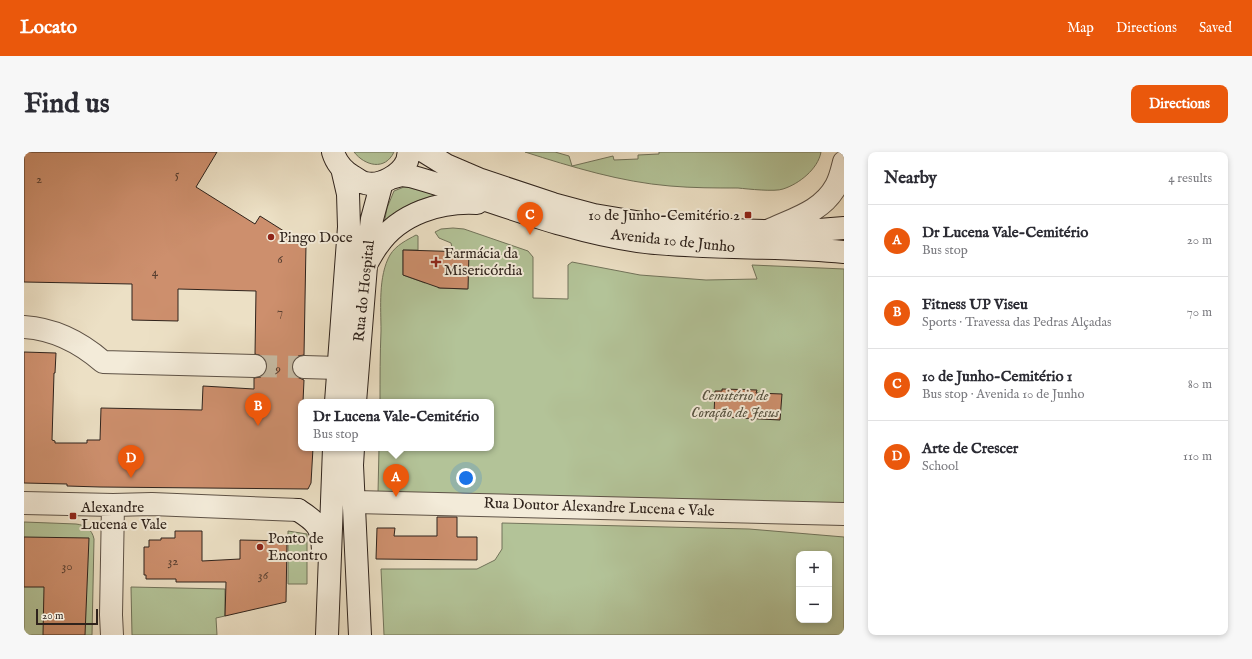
<!DOCTYPE html>
<meta charset="utf-8">
<style>
body{margin:0;font-family:"IM FELL English",serif;background:#f7f7f7;color:#2b2b33}
.controls{position:absolute;right:12px;bottom:12px;display:grid;overflow:hidden;border-radius:8px;box-shadow:0 2px 6px #0003}
.controls button{width:36px;height:36px;display:grid;place-items:center;padding:0;border:0;border-bottom:1px solid #e1e1e2;background:#fff;color:#2b2b33;font:20px sans-serif}
.scale{position:absolute;left:12px;bottom:10px;width:62px;box-sizing:border-box;padding-left:4px;border:2px solid #2f231c;border-top:0;font-size:11px;line-height:14px;white-space:nowrap;color:#2f231c;-webkit-text-stroke:3px #f3ebd9;paint-order:stroke}
.you{position:absolute;left:442px;top:326px;width:14px;height:14px;margin:-10px;border:3px solid #fff;border-radius:50%;background:#1a73e8;box-shadow:0 0 0 6px #1a73e833}
.badge{display:grid;place-items:center;width:26px;height:26px;border-radius:50%;background:#ea580c;color:#fff;font-size:13px;font-weight:700}
.pin{position:absolute;translate:-50% -33px;filter:drop-shadow(0 1px 2px #0008)}
.pin::after{content:'';position:absolute;top:21px;width:14px;height:12px;background:inherit;clip-path:polygon(0 0,100% 0,50% 100%)}
.popup{position:absolute;left:274px;top:247px;width:196px;height:52px;box-sizing:border-box;display:grid;place-content:center;border-radius:8px;background:#fff;filter:drop-shadow(0 1px 3px #0005);font-size:13px;white-space:nowrap;color:#7c7c81}
.popup b{font-size:15px;color:#2b2b33}
.popup::after{content:'';position:absolute;left:50%;top:100%;margin-left:-8px;border:8px solid transparent;border-top-color:#fff}
.list{margin:0;padding:0;list-style:none}
h2{display:flex;justify-content:space-between;align-items:center;height:52px;margin:0;padding:0 16px;font-size:17px}
h2 small{font-size:13px;font-weight:400;color:#7c7c81}
.list li{display:grid;grid-template-columns:26px 1fr auto;gap:12px;align-items:center;box-sizing:border-box;height:72px;padding:0 16px;border-top:1px solid #e1e1e2}
.list b{display:block;font-size:15px;white-space:nowrap}
.list p{margin:0;font-size:13px;white-space:nowrap;color:#7c7c81}
.list em{font-size:13px;font-style:normal;color:#7c7c81}
.map{position:relative;flex:none;width:820px;height:483px;overflow:hidden;border-radius:8px}
header{display:flex;align-items:center;gap:24px;box-sizing:border-box;height:56px;padding:0 20px;background:#ea580c;color:#fff}
header strong{font-size:19px}
nav{display:flex;gap:22px;margin-inline-start:auto;font-size:14px}
.intro{display:flex;align-items:center;justify-content:space-between;box-sizing:border-box;height:96px;padding:0 24px}
h1{margin:0;font-size:28px}
.button{padding:10px 18px;border-radius:8px;background:#ea580c;color:#fff;font-size:14px;font-weight:700}
main{display:flex;gap:24px;padding:0 24px}
aside{flex:1;background:#fff;border-radius:8px;box-shadow:0 2px 6px #0003}
.map>svg:first-child{display:block}
.green{fill:#b3c398;stroke:#71735a;fill-rule:evenodd}
.building{fill:#cd8f6d;stroke:#2f231c}
.lines{fill:none;stroke-linecap:round;stroke-linejoin:round}
.minor-tunnel{stroke:#c6baa3;stroke-width:22;stroke-dasharray:22 11;stroke-linecap:butt}
.minor-casing{stroke:#5e5246;stroke-width:24}
.tertiary-casing{stroke:#5e5246;stroke-width:24}
.secondary-casing{stroke:#2f231c;stroke-width:24}
.minor{stroke:#f3ebd9;stroke-width:22}
.tertiary{stroke:#f3ebd9;stroke-width:22}
.secondary{stroke:#f3ebd9;stroke-width:22}
.poi-dot{fill:#8f2418;stroke:#f3ebd9;stroke-width:1.5}
.labels{text-anchor:middle;dominant-baseline:central;stroke-width:4;stroke-linejoin:round;paint-order:stroke}
.number-label{font-size:13px;fill:#563e30}
.poi-label{font-size:15px;fill:#2f231c;stroke:#f3ebd9;text-anchor:start}
.street-label{font-size:15px;fill:#2f231c;stroke:#f3ebd9}
.park-label{font-size:15px;font-style:italic;fill:#575341;stroke:#f3ebd9}
</style>
<header>
<strong>Locato</strong>
<nav><a>Map</a><a>Directions</a><a>Saved</a></nav>
</header>
<div class="intro"><h1>Find us</h1><a class="button">Directions</a></div>
<main>
<div class="map">
<svg width="820" height="483" viewBox="0 0 820 483">
<rect width="100%" height="100%" fill="#ece0c5"/>
<filter id="stains"><feTurbulence type="fractalNoise" baseFrequency=".005" numOctaves="4"/><feColorMatrix values="0 0 0 0 .2 0 0 0 0 .09 0 0 0 0 .02 0 0 0 .5 -.17"/></filter>
<radialGradient id="worn" r=".72"><stop offset=".6" stop-color="#630" stop-opacity="0"/><stop offset="1" stop-color="#630" stop-opacity=".3"/></radialGradient>
<path class="green" d="M330,0H370C361,19 341,14 330,0Z
M501,0H531L545,4L548,14L589,4L590,8L614,7V3L635,2V0H797C794,17 775,32 759,37C751,40 724,37 714,36C691,36 669,36 646,34C597,30 548,15 501,0Z
M380,35H387L418,42C395,46 376,55 360,72L363,56L370,39Z
M429,76L440,77L504,99L509,105V146L544,147V113L548,110L616,123L682,128L733,127L728,113L820,117V355L354,341L355,296H467V250H356C356,226 356,203 357,179C357,156 354,124 366,103C372,93 383,88 392,83L394,84V98H379V123L401,131L414,121V136L443,137L445,100H429L427,91L415,86L411,80L417,77Z
M0,370L52,372C61,373 68,377 70,387L68,483H0Z
M478,371L725,377L820,385V483H360L357,417H453L471,408L478,397ZM775,402H805V468H775Z
M264,379L283,382V432H264Z
M107,435L201,437V464L192,466L193,483H108Z"/>
<path class="building" d="M0,0H193L172,35L231,72L236,64L282,93L280,203L274,204L270,208L268,215L269,221L273,225L280,228L279,250H277V296H289L287,331L284,337L76,335L43,334V332L0,331V200L32,201L31,221H30L28,288L31,289V291H63V288H76L77,256L178,258L179,234L230,237V226L237,225L241,221L243,214L242,208L238,204L231,202L232,139L154,137V169L108,168V132L0,130Z
M379,98L445,100L444,137L416,136L379,123Z
M698,237L733,238L732,241L758,242L756,268L698,265V262H690L691,239H698Z
M413,365H433V385H453V408L352,407L353,376H371L370,384H413Z
M151,379H178V409L216,407V388L263,389L262,450L201,464L202,430H152V427H122V423H120V395H125V388H137V386H151Z
M0,385L65,386L61,483H19L20,435H0Z"/>
<g class="lines">
<path class="minor-tunnel" d="M231,214L280,215"/>
<defs>
<path id="minor" d="M0,175C31,177 56,190 79,210L231,214
M280,215L314,216
M331,350L820,362
M0,351L89,353L128,352L274,358
M88,483L87,463L89,353"/>
<path id="tertiary" d="M744,79C769,67 798,60 812,34C816,27 818,18 820,10"/>
<path id="secondary" d="M309,0C312,10 318,18 328,24C332,26 336,30 341,31C356,35 377,23 383,9C384,6 384,3 385,0
M401,0L422,13L457,28L529,52L570,63L642,75L674,77L770,80L820,76
M367,26L378,23L386,24C462,45 535,78 614,89C682,98 751,93 820,100
M344,109C347,104 350,98 354,93C376,61 417,49 453,51
M312,250L325,75L324,42L318,16
M331,250L342,114L348,67L358,30
M329,296L328,313L336,483
M274,358C293,370 298,375 299,398
M303,483L310,296"/>
</defs>
<use href="#minor" class="minor-casing"/>
<use href="#tertiary" class="tertiary-casing"/>
<use href="#secondary" class="secondary-casing"/>
<use href="#minor" class="minor"/>
<use href="#tertiary" class="tertiary"/>
<use href="#secondary" class="secondary"/>
</g>
<g class="poi-dot">
<rect x="720" y="59" width="8" height="8" rx="2"/>
<circle cx="247" cy="85" r="4"/>
<path d="M410 104h4v4h4v4h-4v4h-4v-4h-4v-4h4z"/>
<rect x="45" y="360" width="8" height="8" rx="2"/>
<circle cx="236" cy="395" r="4"/>
</g>
<g class="labels">
<g class="number-label">
<text x="153" y="22">5</text>
<text x="15" y="27">2</text>
<text x="256" y="107">6</text>
<text x="131" y="120">4</text>
<text x="256" y="160">7</text>
<text x="254" y="217">9</text>
<text x="149" y="409">32</text>
<text x="43" y="414">30</text>
<text x="239" y="423">36</text>
</g>
<g class="poi-label">
<text x="716" y="63" text-anchor="end">10 de Junho-Cemitério 2</text>
<text x="255" y="85">Pingo Doce</text>
<text x="420" y="101">Farmácia da<tspan x="420" dy="17">Misericórdia</tspan></text>
<text x="57" y="355">Alexandre<tspan x="57" dy="17">Lucena e Vale</tspan></text>
<text x="244" y="386">Ponto de<tspan x="244" dy="17">Encontro</tspan></text>
</g>
<g class="street-label">
<text transform="translate(649 89) rotate(6)">Avenida 10 de Junho</text>
<text transform="translate(340 139) rotate(-84)">Rua do Hospital</text>
<text transform="translate(575 355) rotate(2)">Rua Doutor Alexandre Lucena e Vale</text>
</g>
<g class="park-label">
<text x="711" y="243">Cemitério de<tspan x="711" dy="17">Coração de Jesus</tspan></text>
</g>
</g>
<rect width="100%" height="100%" filter="url(#stains)"/>
<rect width="100%" height="100%" fill="url(#worn)"/>
</svg>
<div class="controls">
<button>+</button>
<button>−</button>
</div>
<div class="scale">20 m</div>
<div class="you"></div>
<div class="pin badge" style="left:372px;top:345px">A</div>
<div class="popup"><b>Dr Lucena Vale-Cemitério</b>Bus stop</div>
<div class="pin badge" style="left:234px;top:274px">B</div>
<div class="pin badge" style="left:506px;top:83px">C</div>
<div class="pin badge" style="left:107px;top:326px">D</div>
</div>
<aside>
<h2>Nearby<small>4 results</small></h2>
<ul class="list">
<li><span class="badge">A</span><div><b>Dr Lucena Vale-Cemitério</b><p>Bus stop</p></div><em>20 m</em></li>
<li><span class="badge">B</span><div><b>Fitness UP Viseu</b><p>Sports · Travessa das Pedras Alçadas</p></div><em>70 m</em></li>
<li><span class="badge">C</span><div><b>10 de Junho-Cemitério 1</b><p>Bus stop · Avenida 10 de Junho</p></div><em>80 m</em></li>
<li><span class="badge">D</span><div><b>Arte de Crescer</b><p>School</p></div><em>110 m</em></li>
</ul>
</aside>
</main>
